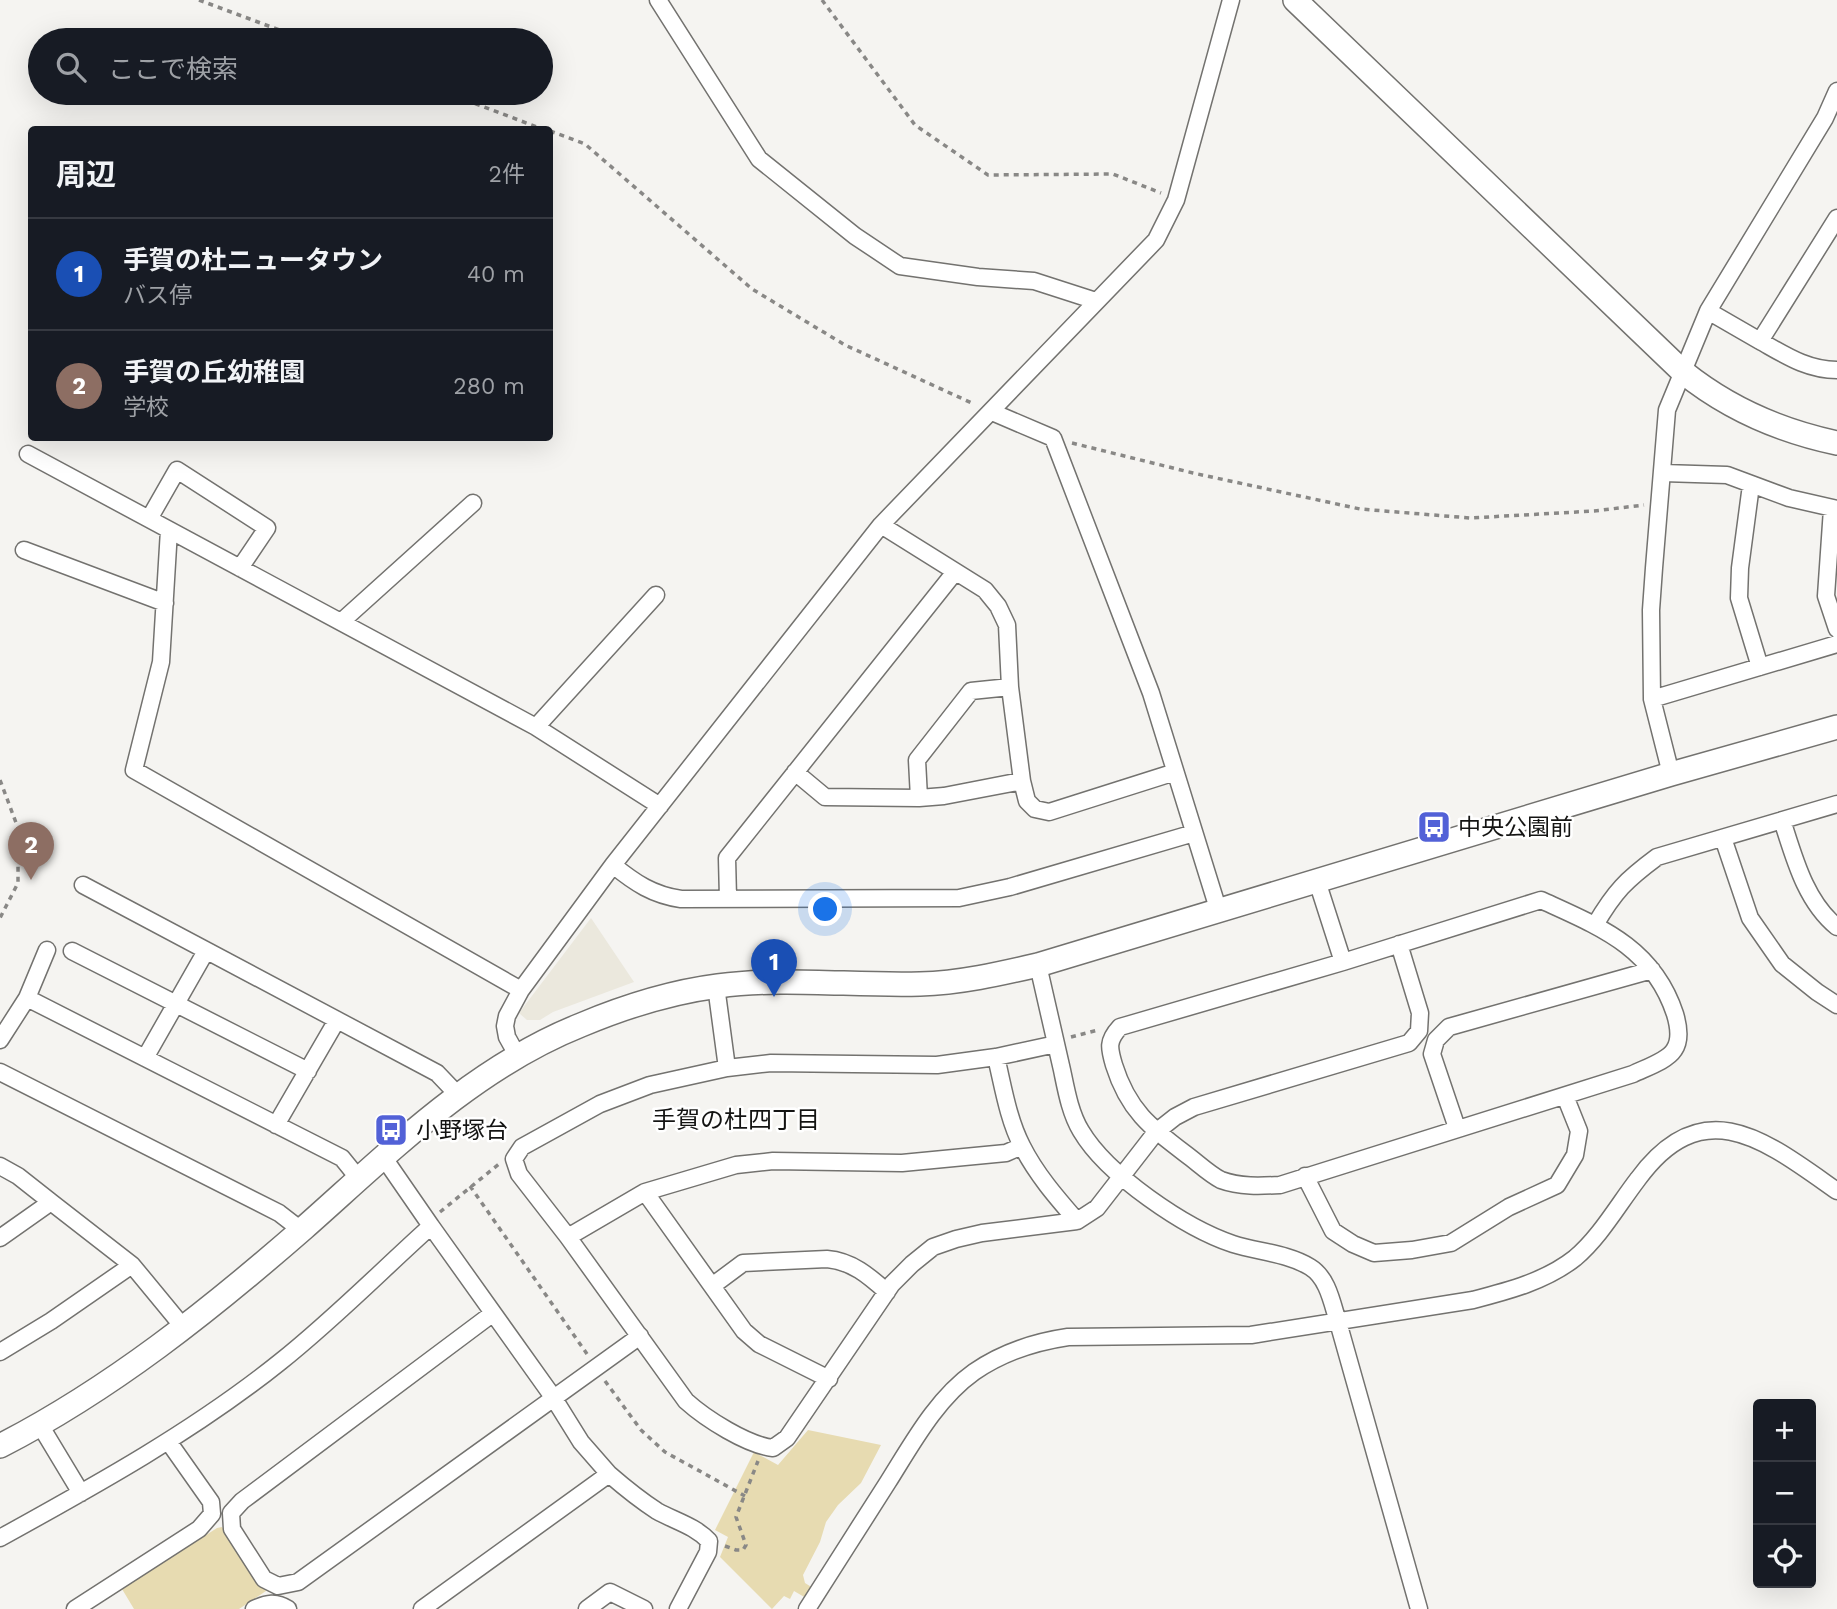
<!DOCTYPE html>
<html lang="ja">
<meta charset="utf-8">
<style>
body{margin:0;font-family:"Work Sans","Noto Sans JP",sans-serif;background:#20242c;color:#f1f3f6}
.controls{position:absolute;right:21px;bottom:21px;display:grid;overflow:hidden;border-radius:7px;box-shadow:0 7px 28px #0002}
.controls button{width:63px;height:63px;display:grid;place-items:center;padding:0;border:0;border-bottom:2px solid #363941;background:#171b24;color:#f1f3f6;font:35px sans-serif}
.you{position:absolute;left:826px;top:910px;width:24px;height:24px;margin:-18px;border:5px solid #fff;border-radius:50%;background:#1a73e8;box-shadow:0 0 0 10px #1a73e833}
.badge{display:grid;place-items:center;width:46px;height:46px;border-radius:50%;background:#0f766e;color:#fff;font-size:23px;font-weight:700}
.pin{position:absolute;translate:-50% -58px;filter:drop-shadow(0 2px 4px #0008)}
.pin::after{content:'';position:absolute;top:37px;width:24px;height:21px;background:inherit;clip-path:polygon(0 0,100% 0,50% 100%)}
.list{margin:0;padding:0;list-style:none}
h2{display:flex;justify-content:space-between;align-items:center;height:91px;margin:0;padding:0 28px;font-size:30px}
h2 small{font-size:23px;font-weight:400;color:#9ea1a6}
.list li{display:grid;grid-template-columns:46px 1fr auto;gap:21px;align-items:center;box-sizing:border-box;height:112px;padding:0 28px;border-top:2px solid #363941}
.list b{display:block;font-size:26px;white-space:nowrap}
.list p{margin:0;font-size:23px;white-space:nowrap;color:#9ea1a6}
.list em{font-size:23px;font-style:normal;color:#9ea1a6}
.icon{flex:none;width:38px;height:38px;fill:none;stroke:currentColor;stroke-width:2;stroke-linecap:round;stroke-linejoin:round}
.map{position:relative;flex:none;width:1837px;height:1609px;overflow:hidden}
.search{position:absolute;background:#171b24;box-shadow:0 7px 28px #0002;left:28px;top:28px;width:525px;height:77px;display:flex;align-items:center;gap:18px;box-sizing:border-box;padding:0 24px;border-radius:38px;color:#9ea1a6;font-size:26px}
.panel{position:absolute;background:#171b24;box-shadow:0 7px 28px #0002;left:28px;top:126px;width:525px;height:315px;border-radius:7px}
.map>svg:first-child{display:block}
.built{fill:#ebe8dd}
.green{fill:#e7dbb1}
.lines{fill:none;stroke-linecap:round;stroke-linejoin:round}
.street-casing{stroke:#73726f;stroke-width:19}
.secondary-casing{stroke:#73726f;stroke-width:26}
.path{stroke:#898886;stroke-width:3.5;stroke-dasharray:5 5;stroke-linecap:butt}
.street{stroke:#fff;stroke-width:16}
.secondary{stroke:#fff;stroke-width:23}
.labels{text-anchor:middle;dominant-baseline:central;stroke-width:5;stroke-linejoin:round;paint-order:stroke}
.poi-label{font-size:23px;fill:#141413;stroke:#fff;text-anchor:start}
.neighbourhood-label{font-size:24px;fill:#141413;stroke:#fff}
</style>
<div class="map">
<svg width="1837" height="1609" viewBox="0 0 1837 1609">
<rect width="100%" height="100%" fill="#f5f4f1"/>
<path class="built" d="M591,918L634,982L553,1012L540,1020H527L519,1013Z"/>
<path class="green" d="M808,1430L881,1445L861,1483L838,1505L826,1522L820,1542L803,1575L805,1583L813,1588L806,1598L794,1591L790,1599L784,1596L772,1609L720,1557L728,1537L715,1530L754,1452L778,1465Z
M222,1527L266,1591L239,1609H134L122,1589L217,1528Z"/>
<g class="lines">
<defs>
<path id="street" d="M658,0L759,159L855,236L900,266L978,277L1034,281L1096,301
M1708,311L1825,118L1837,91
M1760,341C1785,355 1807,370 1837,370
M992,412L1053,438L1151,693L1219,912
M28,454L536,727
M1663,473L1727,475L1789,498L1837,509
M1751,485L1740,568L1739,598L1760,667
M1832,509L1826,596L1837,629
M149,519L177,470L267,528L240,568
M881,525L985,590L998,606L1007,625L1010,687L1022,781L1027,801L1035,809L1049,812L1175,772
M169,530L161,662L134,770L521,990
M24,550L165,603
M656,595L536,727L660,806
M341,622L473,503
M1652,699L1837,644
M795,772L825,797L919,798L944,796L1022,781
M1671,774L1652,699L1651,610L1654,568L1667,410L1708,311L1760,341L1837,218
M919,798L917,760L971,691L1010,687
M1782,820C1794,857 1805,901 1837,927
M1723,838L1750,918L1782,964L1817,992L1837,1005
M613,865C635,883 653,895 681,899L959,898L1010,887L1194,833
M1317,881L1343,962
M83,885L437,1073L458,1095
M728,898L727,858L955,572
M1541,900C1600,927 1653,947 1675,1014C1678,1024 1681,1040 1674,1050C1667,1061 1645,1068 1633,1074L1280,1185C1260,1186 1240,1187 1221,1180C1211,1175 1200,1165 1191,1158C1153,1129 1129,1113 1114,1065C1109,1048 1107,1041 1120,1027L1343,962Z
M1595,925C1615,891 1626,880 1657,857L1837,804
M72,951L308,1071
M1038,965C1046,1000 1054,1035 1062,1070C1066,1089 1070,1113 1081,1131C1107,1175 1185,1228 1233,1244C1258,1252 1287,1253 1310,1267C1328,1278 1332,1303 1338,1322L1419,1609
M716,986L727,1068
M27,998L342,1158L359,1179
M0,1040L27,998L47,950
M1056,1044L996,1057L937,1065L771,1063L727,1068L650,1085L600,1104L522,1147L514,1159L519,1174L568,1237L686,1401C706,1419 747,1445 773,1448L787,1438L892,1284L912,1264L933,1247L956,1239L982,1233L1077,1221L1097,1208L1156,1132L1175,1117L1194,1107L1409,1043L1419,1031L1420,1013L1399,944
M517,1055L507,1037L505,1026L507,1016L521,990L613,865L881,525L1156,240L1176,200L1231,0
M996,1057C1003,1086 1008,1119 1022,1146C1036,1174 1057,1198 1077,1221
M145,1058L206,951
M0,1072L279,1213L301,1230
M276,1125L337,1020
M1457,1128L1432,1054L1436,1040L1449,1027L1652,970
M384,1158L431,1226
M0,1166L18,1176L51,1202L0,1238
M1305,1176L1333,1231L1353,1244L1374,1253L1412,1250L1451,1243L1509,1207L1557,1185L1575,1155L1579,1131L1565,1096
M645,1192L744,1331L759,1344L829,1379
M51,1202L132,1265L184,1328
M568,1237L645,1192L736,1165L773,1161L902,1163L1006,1153L1022,1146
M712,1286L743,1263L827,1259C852,1261 869,1276 887,1292
M492,1314L242,1501L231,1513L232,1529L264,1579L278,1586L298,1582L640,1336
M0,1352L51,1321L132,1265
M40,1425L81,1493
M609,1474C624,1487 640,1500 657,1511C675,1521 695,1526 709,1541L708,1552L678,1609
M0,1538C96,1485 194,1431 280,1362C333,1320 381,1271 431,1226L553,1397L581,1442L609,1474L422,1609
M75,1609L199,1529L212,1514L211,1502L168,1441
M254,1609C267,1603 276,1601 288,1609
M587,1609L610,1592L644,1609
M807,1609C834,1567 861,1524 888,1482C912,1444 936,1399 974,1372C1003,1352 1034,1342 1068,1337L1251,1335L1473,1300C1508,1291 1546,1281 1575,1258C1600,1237 1618,1205 1638,1179C1704,1089 1767,1142 1837,1191"/>
<path id="secondary" d="M1295,0L1683,372C1729,409 1780,431 1837,443
M0,1446C111,1389 210,1310 304,1228C390,1152 473,1068 581,1025C624,1007 671,992 718,986C785,977 853,986 920,984C960,983 999,974 1038,965L1671,774L1837,727"/>
</defs>
<use href="#street" class="street-casing"/>
<use href="#secondary" class="secondary-casing"/>
<path class="path" d="M199,0L306,40
M822,0L915,125L988,175L1113,174L1161,193
M447,93L545,130
M550,131L585,144L752,289L845,345L974,404
M1072,443L1193,473L1360,509L1470,518L1594,511L1644,505
M0,780L18,828V883L0,918
M1071,1037L1098,1030
M470,1186L587,1354
M440,1212L499,1164
M605,1381L641,1430L665,1452L745,1496
M725,1546L736,1550H743L746,1545L736,1517L758,1461"/>
<use href="#street" class="street"/>
<use href="#secondary" class="secondary"/>
</g>
<defs>
<symbol id="bus-square" viewBox="-11 -11 22 22"><rect x="-9" y="-9" width="18" height="18" rx="4" fill="#5261d7" stroke="#fff"/><path d="M-5-6H5V4H4V6H2V4H-2V6H-4V4H-5ZM-3.5-4V0h7V-4ZM-3.5 1.2v1.5H-2V1.2ZM2 1.2v1.5H3.5V1.2Z" fill="#fff"/></symbol>
</defs>
<g fill-rule="evenodd">
<use href="#bus-square" x="1415" y="808" width="38" height="38"/>
<use href="#bus-square" x="372" y="1111" width="38" height="38"/>
</g>
<g class="labels">
<g class="poi-label">
<text x="1458" y="827">中央公園前</text>
<text x="416" y="1130">小野塚台</text>
</g>
<g class="neighbourhood-label">
<text x="736" y="1120">手賀の杜四丁目</text>
</g>
</g>
</svg>
<div class="controls">
<button>+</button>
<button>−</button>
<button><svg class="icon" aria-label="locate" viewBox="0 0 24 24"><circle cx="12" cy="12" r="6"/><path d="M12 2v4M12 18v4M2 12h4M18 12h4"/></svg></button>
</div>
<div class="you"></div>
<div class="pin badge" style="left:774px;top:997px;background:#1a4fb4">1</div>
<div class="pin badge" style="left:31px;top:880px;background:#8d6e63">2</div>
<div class="search"><svg class="icon" aria-label="search" viewBox="0 0 24 24"><circle cx="10" cy="10" r="6"/><path d="M15 15l6 6"/></svg>ここで検索</div>
<section class="panel">
<h2>周辺<small>2件</small></h2>
<ul class="list">
<li><span class="badge" style="background:#1a4fb4">1</span><div><b>手賀の杜ニュータウン</b><p>バス停</p></div><em>40 m</em></li>
<li><span class="badge" style="background:#8d6e63">2</span><div><b>手賀の丘幼稚園</b><p>学校</p></div><em>280 m</em></li>
</ul>
</section>
</div>
